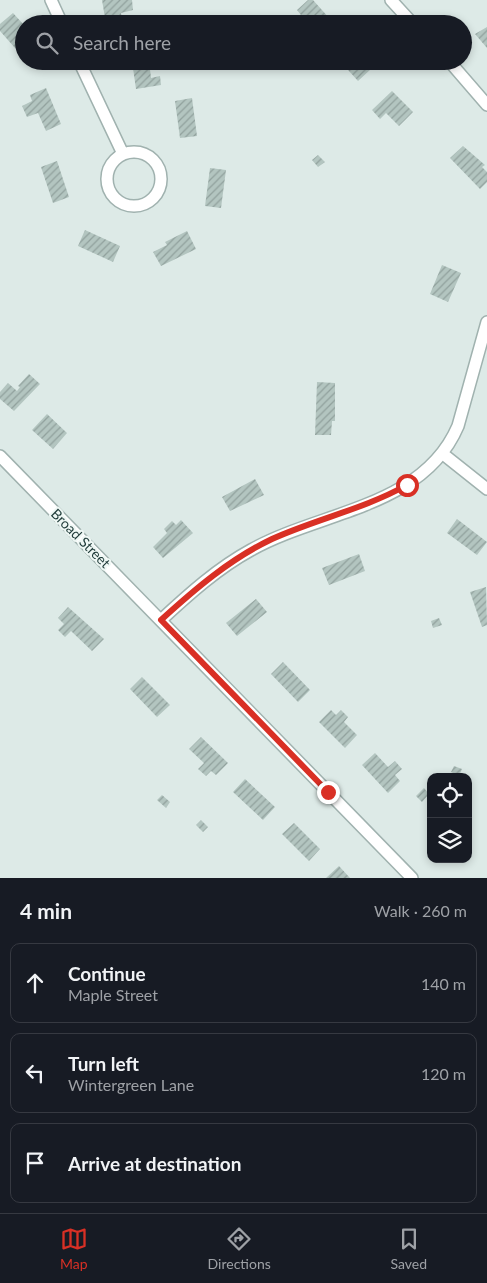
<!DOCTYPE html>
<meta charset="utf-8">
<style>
body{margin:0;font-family:Lato,sans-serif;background:#20242c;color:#f1f3f6}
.controls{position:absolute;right:15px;bottom:15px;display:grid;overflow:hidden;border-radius:10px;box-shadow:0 2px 8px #0003}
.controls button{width:45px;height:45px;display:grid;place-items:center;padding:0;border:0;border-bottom:1px solid #363941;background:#171b24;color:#f1f3f6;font:25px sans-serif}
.stop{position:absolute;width:15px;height:15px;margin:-11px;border:4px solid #d93025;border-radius:50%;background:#fff}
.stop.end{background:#d93025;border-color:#fff;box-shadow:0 1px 5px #0008}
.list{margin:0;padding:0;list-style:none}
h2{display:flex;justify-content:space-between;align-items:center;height:65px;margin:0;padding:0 20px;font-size:21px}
h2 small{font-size:16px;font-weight:400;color:#9ea1a6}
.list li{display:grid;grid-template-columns:32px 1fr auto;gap:15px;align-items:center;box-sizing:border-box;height:80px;margin:0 10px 10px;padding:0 10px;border:1px solid #363941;border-radius:10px}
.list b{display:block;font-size:19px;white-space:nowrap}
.list p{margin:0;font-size:16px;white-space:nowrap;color:#9ea1a6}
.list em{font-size:16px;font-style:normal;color:#9ea1a6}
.icon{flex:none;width:28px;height:28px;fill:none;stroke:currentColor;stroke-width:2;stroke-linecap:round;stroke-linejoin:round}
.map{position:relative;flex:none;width:487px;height:878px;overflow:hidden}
.search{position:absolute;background:#171b24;box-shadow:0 2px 8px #0003;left:15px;right:15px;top:15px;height:55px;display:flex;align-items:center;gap:12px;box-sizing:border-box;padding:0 18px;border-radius:28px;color:#9ea1a6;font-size:19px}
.sheet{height:335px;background:#171b24}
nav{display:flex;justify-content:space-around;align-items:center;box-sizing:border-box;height:70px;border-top:1px solid #363941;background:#171b24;font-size:14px;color:#9ea1a6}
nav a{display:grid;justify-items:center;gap:2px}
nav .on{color:#d93025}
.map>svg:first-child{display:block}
.building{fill:url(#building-hatch)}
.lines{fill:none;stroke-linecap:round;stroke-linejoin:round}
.street-casing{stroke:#a0b2af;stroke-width:14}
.street{stroke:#fff;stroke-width:11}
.route{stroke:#d93025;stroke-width:6}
.labels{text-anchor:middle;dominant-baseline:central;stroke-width:4;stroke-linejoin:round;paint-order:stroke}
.street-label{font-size:14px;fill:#1e3a38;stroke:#eef7f4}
</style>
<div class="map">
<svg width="487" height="878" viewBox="0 0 487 878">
<defs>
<pattern id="building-hatch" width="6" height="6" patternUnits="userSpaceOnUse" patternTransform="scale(1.25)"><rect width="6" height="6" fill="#b3c5c0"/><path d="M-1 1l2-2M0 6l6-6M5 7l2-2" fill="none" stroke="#91a19d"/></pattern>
</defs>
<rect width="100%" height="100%" fill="#ddeae7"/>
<path class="building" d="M102,0H132L133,10L121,13L123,24H106Z
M308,0H313L330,19L324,24H308L297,10Z
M13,13L24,25V40L15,48L0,31V24Z
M487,27V48L475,34Z
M132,61H149L151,78L160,76L161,85L136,89Z
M340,61H364L371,69L358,81Z
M46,88L61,124L46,131L38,113L27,117L22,106L32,101L30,95Z
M392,91L413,112L399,126L386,113L380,119L372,110Z
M192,98L197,136L180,138L175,101Z
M463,146L485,165L482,167L487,172V182L480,189L450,158Z
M318,155L325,162L318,167L312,160Z
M57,161L69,197L53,203L41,167Z
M210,168L226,170L221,208L205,206Z
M85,230L120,246L113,262L78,246Z
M187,231L196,249L161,266L153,252L167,245L165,242Z
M442,265L461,273L448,302L430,294Z
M29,374L40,384L14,411L0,399V392L8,383L17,391L20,387L18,386Z
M317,382L335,383V421H332L331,435H315Z
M47,414L67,433L53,449L32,430Z
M255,479L264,495L230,511L222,497Z
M457,519L487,542L477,555L447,533Z
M181,520L193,533L163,558L153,547L167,533L164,529L172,521L176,525Z
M359,554L365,571L329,585L322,568Z
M486,587L487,625L482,627L470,592Z
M256,599L267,612L237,636L226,623Z
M68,607L104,639L92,651L71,631L65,637L58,630L64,624L58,618Z
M439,618L442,625L433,628L431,621Z
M283,662L310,690L298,702L271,674Z
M142,677L170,705L157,717L130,689Z
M331,710L336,715L341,710L348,717L344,722L357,735L345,748L319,722Z
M201,737L228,763L216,775L211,771L206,776L198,769L204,763L189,749Z
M375,753L388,767L395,761L402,769L395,775L400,781L388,793L362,765Z
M454,766L462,769L459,776L451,772Z
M245,779L275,807L263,820L233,792Z
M424,788L429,794L422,802L416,796Z
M162,795L170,802L166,808L157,800Z
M201,820L208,827L203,832L196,825Z
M294,823L320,849L309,861L282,834Z
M339,866L350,878H326Z"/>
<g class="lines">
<defs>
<path id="street" d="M51,0L62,24
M391,0L413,24
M79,61L123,154
M449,61L487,105
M107 179a27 27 0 1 1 54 0a27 27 0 1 1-54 0Z
M443,454L487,489
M0,456L412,878
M161,620C189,594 218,568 251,550C320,511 423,508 458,426L487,322"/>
</defs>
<use href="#street" class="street-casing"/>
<use href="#street" class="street"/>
</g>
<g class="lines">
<path class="route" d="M328,792L161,620C195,589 230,559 272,539C316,519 364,509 407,485"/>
</g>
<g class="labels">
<g class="street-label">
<text transform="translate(81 538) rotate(45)">Broad Street</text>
</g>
</g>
</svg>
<div class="controls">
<button><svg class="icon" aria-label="locate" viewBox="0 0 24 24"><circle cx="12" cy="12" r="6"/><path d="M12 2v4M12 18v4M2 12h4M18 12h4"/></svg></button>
<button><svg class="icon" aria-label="layers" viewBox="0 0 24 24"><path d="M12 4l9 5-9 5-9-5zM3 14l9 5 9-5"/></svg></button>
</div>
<div class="stop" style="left:407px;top:485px"></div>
<div class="stop end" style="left:328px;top:792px"></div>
<div class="search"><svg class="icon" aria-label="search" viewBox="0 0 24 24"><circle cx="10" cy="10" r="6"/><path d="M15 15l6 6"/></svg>Search here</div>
</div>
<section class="sheet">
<h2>4 min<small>Walk · 260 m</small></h2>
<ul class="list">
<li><svg class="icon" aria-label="ahead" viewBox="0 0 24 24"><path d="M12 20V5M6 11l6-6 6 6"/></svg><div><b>Continue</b><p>Maple Street</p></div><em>140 m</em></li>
<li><svg class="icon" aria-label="left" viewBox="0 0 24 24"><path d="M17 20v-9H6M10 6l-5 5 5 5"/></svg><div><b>Turn left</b><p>Wintergreen Lane</p></div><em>120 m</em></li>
<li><svg class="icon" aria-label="arrive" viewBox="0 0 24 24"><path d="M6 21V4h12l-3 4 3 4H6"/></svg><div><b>Arrive at destination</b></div></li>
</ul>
</section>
<nav>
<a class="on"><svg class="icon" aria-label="map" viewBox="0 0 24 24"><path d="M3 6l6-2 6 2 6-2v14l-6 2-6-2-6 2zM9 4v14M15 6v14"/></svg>Map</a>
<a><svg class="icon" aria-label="directions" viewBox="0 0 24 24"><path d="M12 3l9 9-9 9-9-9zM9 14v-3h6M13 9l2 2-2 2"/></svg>Directions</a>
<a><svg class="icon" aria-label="saved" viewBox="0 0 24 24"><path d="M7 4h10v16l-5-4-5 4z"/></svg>Saved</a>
</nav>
